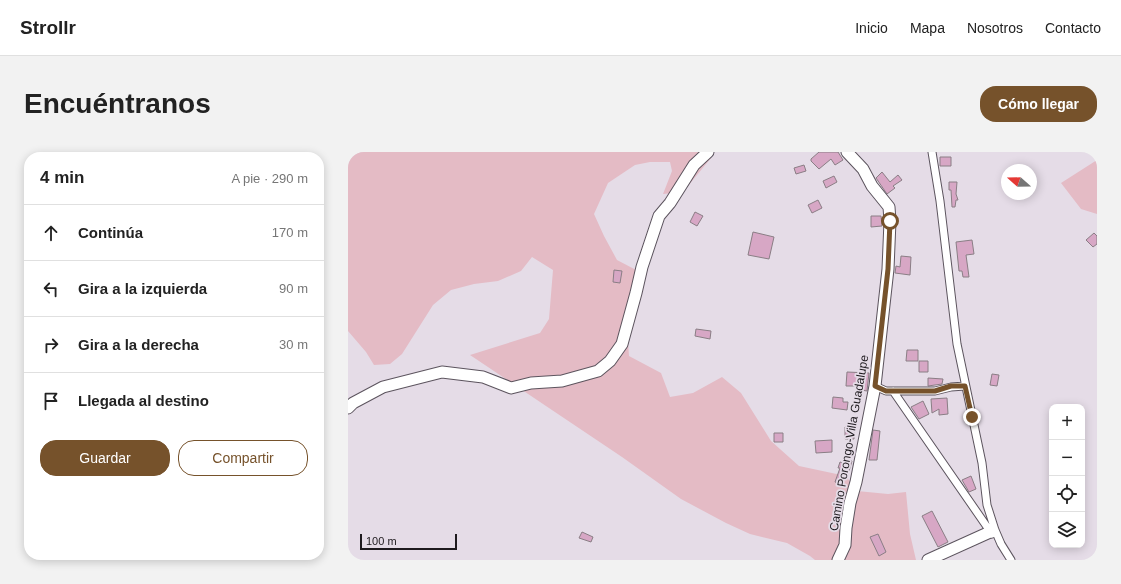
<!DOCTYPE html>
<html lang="es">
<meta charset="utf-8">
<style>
body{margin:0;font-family:Helvetica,sans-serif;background:#f2f2f2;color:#222}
.controls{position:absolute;right:12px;bottom:12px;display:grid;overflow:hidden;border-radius:8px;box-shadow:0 2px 10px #0003}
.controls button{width:36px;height:36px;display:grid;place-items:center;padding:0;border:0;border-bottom:1px solid #e0e0e0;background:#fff;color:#222;font:20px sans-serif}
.compass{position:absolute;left:653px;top:12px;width:36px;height:36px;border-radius:50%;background:#fff;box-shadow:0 2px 10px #0003;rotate:290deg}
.scale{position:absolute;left:12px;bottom:10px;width:97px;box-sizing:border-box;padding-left:4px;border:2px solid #1e1a1e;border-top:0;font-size:11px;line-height:14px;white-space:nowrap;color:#1e1a1e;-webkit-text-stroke:3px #e5dce7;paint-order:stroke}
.stop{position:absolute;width:12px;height:12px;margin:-9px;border:3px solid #76522b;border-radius:50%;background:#fff}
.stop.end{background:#76522b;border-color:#fff;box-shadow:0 1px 4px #0008}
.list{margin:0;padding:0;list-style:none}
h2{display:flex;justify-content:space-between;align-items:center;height:52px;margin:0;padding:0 16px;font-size:17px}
h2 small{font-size:13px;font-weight:400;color:#767676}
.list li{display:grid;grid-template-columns:26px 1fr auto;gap:12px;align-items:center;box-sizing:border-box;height:56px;padding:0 16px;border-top:1px solid #e0e0e0}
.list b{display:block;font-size:15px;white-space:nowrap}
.list em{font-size:13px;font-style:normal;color:#767676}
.actions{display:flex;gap:8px;padding:12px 16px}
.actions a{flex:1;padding:9px 0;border:1px solid #76522b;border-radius:16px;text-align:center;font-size:14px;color:#76522b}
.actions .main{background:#76522b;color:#fff}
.icon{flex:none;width:22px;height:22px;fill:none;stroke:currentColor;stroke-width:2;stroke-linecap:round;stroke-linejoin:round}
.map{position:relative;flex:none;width:749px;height:408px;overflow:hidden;border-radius:16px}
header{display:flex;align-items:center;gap:24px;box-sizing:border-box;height:56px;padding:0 20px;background:#fff;border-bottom:1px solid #e0e0e0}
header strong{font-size:19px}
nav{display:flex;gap:22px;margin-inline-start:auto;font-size:14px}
.intro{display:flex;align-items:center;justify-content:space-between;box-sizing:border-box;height:96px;padding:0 24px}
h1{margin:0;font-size:28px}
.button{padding:10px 18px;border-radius:16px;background:#76522b;color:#fff;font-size:14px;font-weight:700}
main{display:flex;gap:24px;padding:0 24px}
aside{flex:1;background:#fff;border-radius:16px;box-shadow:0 2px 10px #0003}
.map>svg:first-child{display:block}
.green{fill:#e4bbc5}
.building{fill:#d7a7c5;stroke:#8a7e85}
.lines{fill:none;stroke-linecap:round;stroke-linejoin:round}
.street-casing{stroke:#5c545e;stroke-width:9}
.secondary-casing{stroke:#5c545e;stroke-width:13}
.street{stroke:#fff;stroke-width:7}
.secondary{stroke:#fff;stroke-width:11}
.route{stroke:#76522b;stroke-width:5}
.labels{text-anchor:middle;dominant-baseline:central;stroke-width:3.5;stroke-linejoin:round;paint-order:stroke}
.street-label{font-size:12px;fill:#1e1a1e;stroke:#e5dce7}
</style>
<header>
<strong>Strollr</strong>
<nav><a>Inicio</a><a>Mapa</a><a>Nosotros</a><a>Contacto</a></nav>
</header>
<div class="intro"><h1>Encuéntranos</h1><a class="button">Cómo llegar</a></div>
<main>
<aside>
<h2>4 min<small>A pie · 290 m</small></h2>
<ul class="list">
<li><svg class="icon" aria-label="ahead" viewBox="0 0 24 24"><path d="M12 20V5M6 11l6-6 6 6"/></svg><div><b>Continúa</b></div><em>170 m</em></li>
<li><svg class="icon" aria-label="left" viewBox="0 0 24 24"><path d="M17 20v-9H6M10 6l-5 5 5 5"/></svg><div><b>Gira a la izquierda</b></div><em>90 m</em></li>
<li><svg class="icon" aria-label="right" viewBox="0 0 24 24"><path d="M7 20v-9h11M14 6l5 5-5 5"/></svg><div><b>Gira a la derecha</b></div><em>30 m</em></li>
<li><svg class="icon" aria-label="arrive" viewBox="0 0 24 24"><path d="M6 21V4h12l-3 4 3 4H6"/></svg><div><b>Llegada al destino</b></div></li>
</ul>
<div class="actions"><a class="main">Guardar</a><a>Compartir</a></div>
</aside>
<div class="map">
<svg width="749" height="408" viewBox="0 0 749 408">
<rect width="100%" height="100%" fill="#e5dce7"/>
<path class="green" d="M0,0H362L363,6L335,40L315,42L324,19L322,10H302L287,13L260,31L246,62L256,84L269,108L290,119L278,163L281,204L313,221L322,245L345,241L374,225L393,241L423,289L451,314L498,324L509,339L540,342L558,340L562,382L568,408H467L462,404L439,391L402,382L378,371L333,347L274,305L122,203L192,181L201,167L205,118L184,105L173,119L150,129L126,132L103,138L85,153L54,202L42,212L26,213L18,200L0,179Z
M749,8V62L733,57L713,31Z"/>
<path class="building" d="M471,0H490L495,8L487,13L483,7L471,17L463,9V7Z
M592,5H603V14H592Z
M456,13L458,19L448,22L446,16Z
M534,20L542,30L550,23L554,28L545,34L547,36L539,42L528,26Z
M486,24L489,30L478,36L475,29Z
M601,30H609L608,42L610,48H608L607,55H604L603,38H601Z
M470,48L474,56L464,61L460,53Z
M347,60L355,64L349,74L342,70Z
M523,64H533L534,74L523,75Z
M405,80L426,85L421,107L400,103Z
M746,81L749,84V92L745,95L738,88Z
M624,88L626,102L618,103L621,125H615L614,119H611L608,90Z
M553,104L563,105L562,123L547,121L548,114L552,115Z
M266,118L274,119L272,131L265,130Z
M348,177L363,179L362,187L347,184Z
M559,198H570V209H558Z
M571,209H580V220H571Z
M499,220L521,221L519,239L513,238V234H498Z
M644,222L651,223L649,234L642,233Z
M580,226L595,227L594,232L580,234Z
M485,245L495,246V250H500L499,258L484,256Z
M599,246L600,262L591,263V257L584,261L583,247Z
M575,249L581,262L571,267L563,255Z
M497,275H506V287H497Z
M525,278L532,279L529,308H521Z
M426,281H435V290H426Z
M484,288V300L468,301L467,289Z
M496,306L504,309L501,319L497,318L492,332L487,330L492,316H490L492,310L495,311Z
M623,324L628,337L621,340L614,328Z
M584,359L600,390L590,395L574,364Z
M234,380L245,385L243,390L231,386Z
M530,382L538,400L531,404L522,385Z"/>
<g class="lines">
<defs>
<path id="street" d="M584,0L592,49L609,192L634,311L639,353L647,378L653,392L663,408
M527,234L538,239H587L603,235L617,234
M545,239L644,382"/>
<path id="secondary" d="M0,256L5,251L35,235L94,220L135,225L163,236L183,231L214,229L250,219L262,209L274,192L288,141L294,115L311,64L322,51L346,13L360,0
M490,408L497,393L498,376L502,351L508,330L527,234L540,117L542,69L541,55L524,34L515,17L499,0
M580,408L642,380"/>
</defs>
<use href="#street" class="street-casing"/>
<use href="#secondary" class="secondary-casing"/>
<use href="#street" class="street"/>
<use href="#secondary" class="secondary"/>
</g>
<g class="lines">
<path class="route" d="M542,69L540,117L527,234L538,239H587L603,234H617L624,265"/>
</g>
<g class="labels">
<g class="street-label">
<text transform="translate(501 291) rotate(-80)">Camino Porongo-Villa Guadalupe</text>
</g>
</g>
</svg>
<div class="controls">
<button>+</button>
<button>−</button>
<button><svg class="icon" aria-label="locate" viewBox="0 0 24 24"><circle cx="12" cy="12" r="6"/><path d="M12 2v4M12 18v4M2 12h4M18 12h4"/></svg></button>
<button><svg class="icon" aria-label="layers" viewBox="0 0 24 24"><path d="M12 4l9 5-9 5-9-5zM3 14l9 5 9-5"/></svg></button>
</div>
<svg class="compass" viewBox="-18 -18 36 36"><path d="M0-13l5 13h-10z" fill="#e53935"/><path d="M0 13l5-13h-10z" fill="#767676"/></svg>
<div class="scale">100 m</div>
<div class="stop" style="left:542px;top:69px"></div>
<div class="stop end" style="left:624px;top:265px"></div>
</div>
</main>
